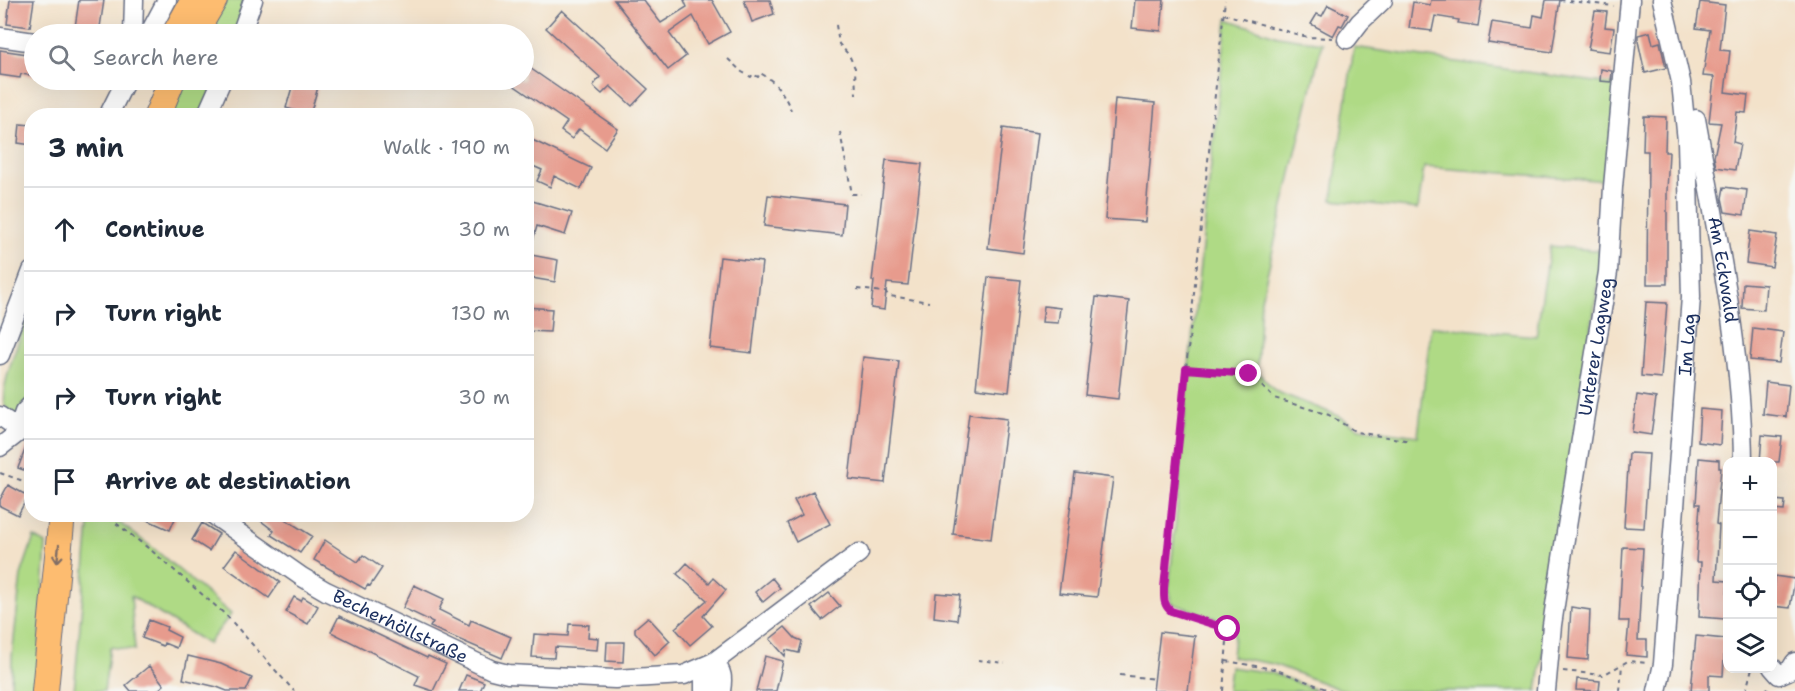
<!DOCTYPE html>
<meta charset="utf-8">
<style>
body{margin:0;font-family:"Shantell Sans",sans-serif;background:#f2f2f3;color:#1f2937}
.controls{position:absolute;right:18px;bottom:18px;display:grid;overflow:hidden;border-radius:12px;box-shadow:0 6px 24px #0002}
.controls button{width:54px;height:54px;display:grid;place-items:center;padding:0;border:0;border-bottom:2px solid #e0e1e3;background:#fff;color:#1f2937;font:30px sans-serif}
.stop{position:absolute;width:18px;height:18px;margin:-14px;border:4px solid #b5179e;border-radius:50%;background:#fff}
.stop.end{background:#b5179e;border-color:#fff;box-shadow:0 2px 6px #0008}
.list{margin:0;padding:0;list-style:none}
h2{display:flex;justify-content:space-between;align-items:center;height:78px;margin:0;padding:0 24px;font-size:26px}
h2 small{font-size:20px;font-weight:400;color:#747a83}
.list li{display:grid;grid-template-columns:39px 1fr auto;gap:18px;align-items:center;box-sizing:border-box;height:84px;padding:0 24px;border-top:2px solid #e0e1e3}
.list b{display:block;font-size:22px;white-space:nowrap}
.list em{font-size:20px;font-style:normal;color:#747a83}
.icon{flex:none;width:33px;height:33px;fill:none;stroke:currentColor;stroke-width:2;stroke-linecap:round;stroke-linejoin:round}
.map{position:relative;flex:none;width:1795px;height:691px;overflow:hidden}
.search{position:absolute;background:#fff;box-shadow:0 6px 24px #0002;left:24px;top:24px;width:510px;height:66px;display:flex;align-items:center;gap:15px;box-sizing:border-box;padding:0 21px;border-radius:33px;color:#747a83;font-size:22px}
.panel{position:absolute;background:#fff;box-shadow:0 6px 24px #0002;left:24px;top:108px;width:510px;height:414px;border-radius:24px}
.map>svg:first-child{display:block}
.green{fill:#afda85;stroke:#658472;stroke-width:1.5}
.building{fill:#e79b8d}
.lines{fill:none;stroke-linecap:round;stroke-linejoin:round}
.minor-casing{stroke:#676e84;stroke-width:21}
.highway-casing{stroke:#676e84;stroke-width:28}
.path{stroke:#676e84;stroke-width:2;stroke-dasharray:4.5 4.5;stroke-linecap:butt}
.minor{stroke:#fff;stroke-width:18}
.highway{stroke:#fdbc6f;stroke-width:26}
.oneway{stroke:#816e66}
.route{stroke:#b5179e;stroke-width:8}
.labels{text-anchor:middle;dominant-baseline:central;stroke-width:4.5;stroke-linejoin:round;paint-order:stroke}
.street-label{font-size:18px;fill:#1b2f5e;stroke:#f6f6f2}
</style>
<div class="map">
<svg width="1795" height="691" viewBox="0 0 1795 691">
<rect width="100%" height="100%" fill="#f6f6f2"/>
<filter id="ink" filterUnits="userSpaceOnUse"><feTurbulence type="fractalNoise" baseFrequency=".0167" numOctaves="2"/><feDisplacementMap in="SourceGraphic" scale="12" xChannelSelector="R" yChannelSelector="G"/><feConvolveMatrix kernelMatrix="1 2 1 2 8 2 1 2 1" color-interpolation-filters="sRGB"/></filter>
<filter id="wash" filterUnits="userSpaceOnUse"><feTurbulence type="fractalNoise" baseFrequency=".008" numOctaves="4" result="noise"/><feDisplacementMap in="SourceGraphic" scale="24" xChannelSelector="R" yChannelSelector="G"/><feGaussianBlur stdDeviation="1.35" result="paint"/><feColorMatrix in="noise" values="0 0 0 0 0 0 0 0 0 0 0 0 0 0 0 0 0 1.4 0 .05"/><feComposite in="paint" operator="in"/></filter>
<g filter="url(#wash)">
<rect width="100%" height="100%" fill="#f3e2ca"/>
<path class="green" d="M226,0H249L237,34H207Z
M1227,19L1278,36L1322,43L1261,300L1257,371L1275,391L1339,416L1359,428L1418,436L1431,326L1536,336L1550,246L1603,251L1537,691H1350L1336,688L1273,664L1232,657L1235,625L1171,603L1169,588L1176,520L1189,366Z
M1354,47L1616,85L1608,181L1424,167L1418,209L1332,200Z
M185,80H216L201,115L171,116Z
M31,307V400L17,417C12,414 7,410 4,404C0,384 24,328 31,307Z
M90,515H109L153,548L231,614L208,644L131,596L135,650L110,647L104,691H74Z
M34,537L46,544L37,691H11L12,657L21,575Z
M1230,667L1272,673L1314,689V691H1227Z"/>
<g id="blocks">
<path class="building" d="M10,0H34L30,27L7,24Z
M79,0H104L99,34H74Z
M614,0H643L661,23L687,7L684,0H712L730,32L708,44L693,16L669,33L686,56L668,70Z
M744,0H770L774,14L752,22Z
M1135,0H1164L1161,31L1132,28Z
M1431,0H1482L1478,26L1458,23L1459,20L1435,16L1432,31L1409,28L1413,2L1430,5Z
M1546,0H1560L1552,52L1488,43L1492,22L1532,28L1534,15L1543,17Z
M1700,2L1725,5L1720,50L1730,51L1725,92L1748,95L1746,113L1737,112L1733,142L1740,144L1735,170L1716,167L1714,157L1721,123L1709,122L1714,77L1703,76L1710,30L1696,28Z
M1328,5L1348,15L1342,26L1339,25L1333,36L1311,24L1317,14L1322,16Z
M562,10L648,89L632,106L610,86L602,94L593,86L600,77L546,28Z
M1595,11L1607,12L1605,27L1614,28L1610,52L1588,49Z
M1650,32L1653,44L1660,42L1666,68L1645,73L1638,41V35Z
M0,50L34,55V76L21,74L20,78L0,75Z
M524,64L618,129L605,148L579,129L572,139L561,131L567,122L506,80H524Z
M1601,69L1612,71L1611,82L1600,81Z
M294,80H320L310,115L286,108Z
M1115,99L1155,103L1145,222L1105,219Z
M1644,116L1666,117L1665,152H1669L1667,191V284H1647L1648,151H1643Z
M20,124L32,125V145L18,143Z
M1003,128L1038,133L1023,253L988,248Z
M526,137L591,168L581,189L554,176L550,187L537,181L542,170L526,163Z
M886,160L922,164L908,285L887,283L884,310L871,308L874,281H872Z
M1724,187L1747,190L1744,215L1725,212L1722,198Z
M768,195L845,204L842,235L764,226Z
M526,199L572,213L565,235L537,226L530,251H526Z
M1750,231L1777,235L1772,267L1746,263Z
M526,254L558,260L555,282L526,277Z
M720,257L762,262L752,353L710,348Z
M988,277L1021,280L1009,392L976,388Z
M1743,283L1766,285L1764,310L1742,308Z
M1096,297L1129,301L1118,399L1085,395Z
M1646,302L1667,303L1661,378L1641,376Z
M1044,306L1060,308L1058,323L1042,322Z
M526,307L552,309L550,332L526,331Z
M1753,328L1783,332L1779,363L1750,360Z
M863,357L899,361L885,483L849,479Z
M1766,382L1789,385L1786,417L1763,414Z
M1637,395L1656,398L1651,435L1632,432Z
M1700,409L1722,411L1720,445L1698,442Z
M969,414L1007,419L991,539L953,534Z
M1762,435L1782,437L1779,462H1760Z
M28,442L32,443V473L18,468Z
M1629,453L1649,454L1644,528L1624,527Z
M1699,458L1719,460V468H1721L1716,524L1719,525L1716,580L1728,581L1726,619L1699,617L1701,562H1696L1700,504H1696Z
M1075,473L1113,478L1097,597L1059,593Z
M8,485L28,496L18,515L0,506V500Z
M813,491L830,524L796,542L787,523L802,515L794,500Z
M1773,500L1785,501L1784,511L1773,510Z
M134,514H177L170,530Z
M252,514H277L312,536L300,553L271,535L274,531Z
M202,523L219,534L209,551L192,540Z
M325,540L358,562L363,555L382,568L370,586L368,585L365,589L314,560Z
M1623,547L1643,548L1638,640H1647V657L1626,655L1629,621H1619Z
M236,550L280,582L269,598L224,566Z
M687,563L709,583L713,578L726,590L703,616L712,626L690,645L675,628L707,600L677,574Z
M1774,576L1795,579L1790,608L1773,606Z
M772,578L780,588L763,602L755,592Z
M414,585L444,599L439,610L469,625L471,620L511,637L502,658L430,627L433,622L403,608Z
M829,593L840,606L822,620L811,607Z
M936,593L960,595L957,620L934,617Z
M294,597L301,601L303,597L318,606L308,624L286,612Z
M1571,607L1590,610L1588,660L1568,658Z
M339,616L427,658L428,656L446,664L433,691L415,685L419,676L331,632Z
M648,617L670,641L655,655L635,632V628Z
M149,620L167,627L166,630L180,637L176,648L164,643L163,646L142,638Z
M569,624L589,625L588,637L598,638L597,650L555,647L554,658L532,657L534,634L568,636Z
M785,627L795,638L802,641L799,653L786,650L785,656L770,639Z
M1160,632L1195,636L1188,691H1153Z
M1696,636L1725,639L1723,676L1709,675V691H1691Z
M607,642H624L623,662L606,661Z
M188,656L221,664L252,678L246,691H227L217,687L183,679Z
M765,656L783,661L776,691H756Z
M149,666L164,685L157,691H131L126,685Z
M466,675L484,682L480,691H459Z
M1577,679L1600,681L1599,691L1576,690Z"/>
</g>
</g>
<g filter="url(#ink)">
<use href="#blocks" fill-opacity="0" stroke="#676e84" stroke-width="1.5"/>
<g class="lines">
<defs>
<g id="minor">
<path d="M133,34L134,0"/>
<path d="M149,34L167,0"/>
<path d="M241,34L253,0"/>
<path d="M0,37L34,42"/>
<path d="M1347,39L1360,22L1383,0"/>
<path d="M108,116L126,80"/>
<path d="M206,116L222,80"/>
<path id="s1" d="M1696,119C1716,230 1742,348 1743,462"/>
<path d="M0,355L32,271"/>
<path d="M0,416L10,423L32,432"/>
<path d="M19,427L24,412L32,404"/>
<path d="M0,447L23,429"/>
<path id="s2" d="M212,514L302,577L326,591L492,670L508,674L615,679L684,675L714,662L859,553"/>
<path d="M714,662C723,672 723,678 721,691"/>
<path d="M1772,667L1779,675L1790,670L1795,662"/>
<path d="M704,691V667"/>
<path id="s3" d="M1546,691L1552,625L1564,545L1608,272L1613,187L1630,0"/>
<path id="s4" d="M1657,691L1663,664L1691,297L1687,141L1681,82L1662,0"/>
</g>
<path id="highway" d="M175,34L194,0
M194,34L214,0
M157,116L172,80
M45,691L62,514"/>
</defs>
<use href="#minor" class="minor-casing"/>
<use href="#highway" class="highway-casing"/>
<path class="path" d="M1560,0L1614,6
M1224,14L1307,37L1332,38
M836,25L839,44L849,55L855,68L856,95
M728,59L742,72L751,77L753,74L758,77L760,73C776,81 784,94 791,110
M840,132L852,194H861
M857,289L885,292L890,296L929,302
M1186,369L1249,374L1274,398L1329,415L1356,432L1411,441
M0,473L32,484
M101,514L108,517L152,551L226,615L294,691
M978,660L1005,663
M1226,661L1274,669L1331,691
M1563,671L1603,675L1628,661L1647,663
M1120,675L1155,679
M1223,691L1228,629L1171,611L1167,607L1164,598L1186,369L1225,0
M1620,691L1622,664
M1746,691L1752,668
M1765,691L1770,686"/>
<use href="#minor" class="minor"/>
<use href="#highway" class="highway"/>
</g>
<defs><path id="oneway-shaft" d="M-6 0H5M1.5-3L5.5 0L1.5 3" fill="none" stroke-width="1.6" stroke-linecap="round" stroke-linejoin="round" transform="scale(1.5)"/></defs>
<use class="oneway" href="#oneway-shaft" transform="translate(58 554) rotate(96)"/>
</g>
<g class="lines" filter="url(#ink)">
<path class="route" d="M1228,629L1171,611C1163,605 1164,597 1164,588L1186,369L1249,374"/>
</g>
<g class="labels">
<g class="street-label">
<text stroke="none"><textPath href="#s1" startOffset="153">Am Eckwald</textPath></text>
<text stroke="none"><textPath href="#s4" startOffset="348">Im Lag</textPath></text>
<text stroke="none"><textPath href="#s3" startOffset="348">Unterer Lagweg</textPath></text>
<text stroke="none"><textPath href="#s2" startOffset="220">Becherhöllstraße</textPath></text>
</g>
</g>
</svg>
<div class="controls">
<button>+</button>
<button>−</button>
<button><svg class="icon" aria-label="locate" viewBox="0 0 24 24"><circle cx="12" cy="12" r="6"/><path d="M12 2v4M12 18v4M2 12h4M18 12h4"/></svg></button>
<button><svg class="icon" aria-label="layers" viewBox="0 0 24 24"><path d="M12 4l9 5-9 5-9-5zM3 14l9 5 9-5"/></svg></button>
</div>
<div class="stop" style="left:1228px;top:629px"></div>
<div class="stop end" style="left:1249px;top:374px"></div>
<div class="search"><svg class="icon" aria-label="search" viewBox="0 0 24 24"><circle cx="10" cy="10" r="6"/><path d="M15 15l6 6"/></svg>Search here</div>
<section class="panel">
<h2>3 min<small>Walk · 190 m</small></h2>
<ul class="list">
<li><svg class="icon" aria-label="ahead" viewBox="0 0 24 24"><path d="M12 20V5M6 11l6-6 6 6"/></svg><div><b>Continue</b></div><em>30 m</em></li>
<li><svg class="icon" aria-label="right" viewBox="0 0 24 24"><path d="M7 20v-9h11M14 6l5 5-5 5"/></svg><div><b>Turn right</b></div><em>130 m</em></li>
<li><svg class="icon" aria-label="right" viewBox="0 0 24 24"><path d="M7 20v-9h11M14 6l5 5-5 5"/></svg><div><b>Turn right</b></div><em>30 m</em></li>
<li><svg class="icon" aria-label="arrive" viewBox="0 0 24 24"><path d="M6 21V4h12l-3 4 3 4H6"/></svg><div><b>Arrive at destination</b></div></li>
</ul>
</section>
</div>
